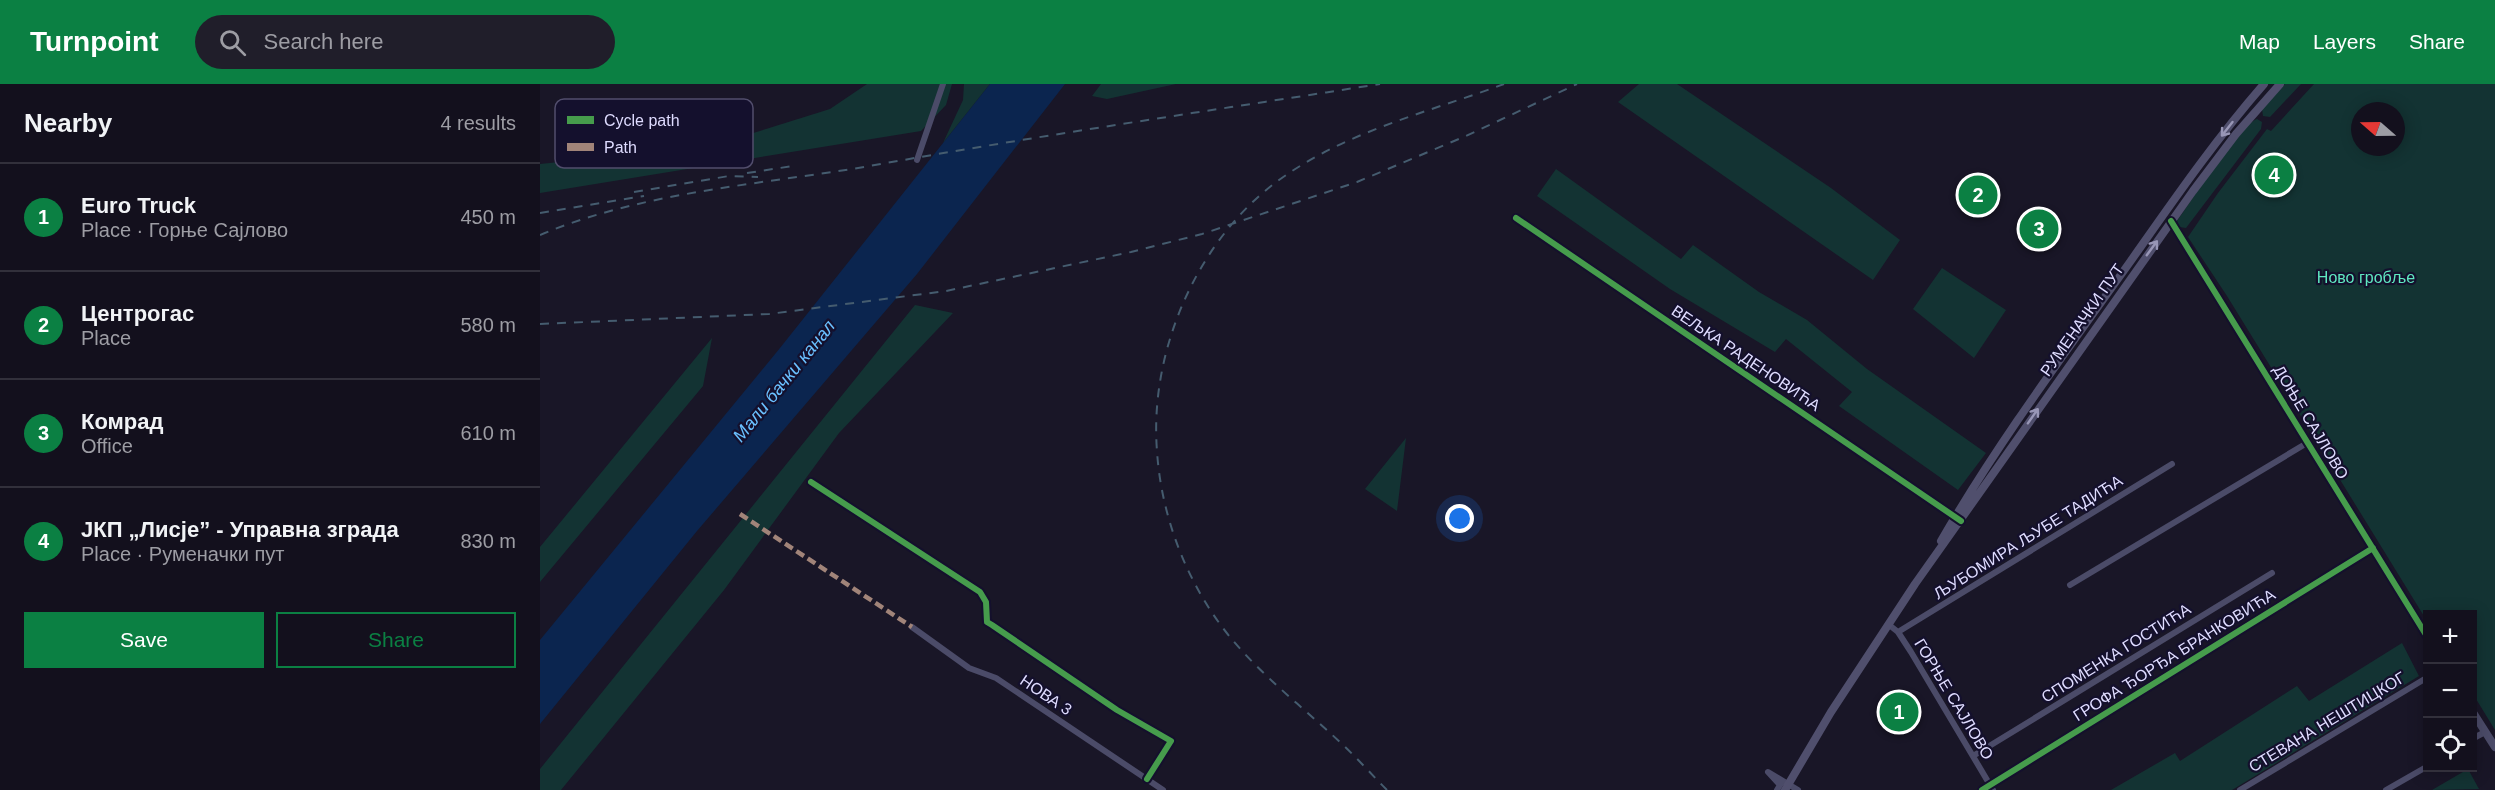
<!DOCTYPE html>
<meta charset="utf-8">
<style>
body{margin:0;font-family:Arial,sans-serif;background:#201e2a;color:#f1f3f6}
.controls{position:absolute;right:18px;bottom:18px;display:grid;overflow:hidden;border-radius:0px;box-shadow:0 3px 15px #0003}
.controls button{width:54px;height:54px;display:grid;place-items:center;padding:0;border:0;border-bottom:2px solid #32303b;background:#13101d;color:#f1f3f6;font:30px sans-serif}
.compass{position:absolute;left:1811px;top:18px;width:54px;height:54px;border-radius:50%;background:#13101d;box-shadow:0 3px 15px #0003;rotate:290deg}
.you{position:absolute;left:920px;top:435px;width:21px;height:21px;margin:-15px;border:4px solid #fff;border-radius:50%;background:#1a73e8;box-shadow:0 0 0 9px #1a73e833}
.badge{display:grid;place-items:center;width:39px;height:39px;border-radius:50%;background:#0b8043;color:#fff;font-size:20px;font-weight:700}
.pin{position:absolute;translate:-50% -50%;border:3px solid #fff;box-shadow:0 2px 6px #0006}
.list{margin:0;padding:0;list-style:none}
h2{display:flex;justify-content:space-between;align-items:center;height:78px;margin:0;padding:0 24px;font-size:26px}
h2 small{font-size:20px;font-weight:400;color:#9d9da4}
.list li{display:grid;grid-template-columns:39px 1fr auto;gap:18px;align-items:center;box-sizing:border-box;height:108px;padding:0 24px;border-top:2px solid #32303b}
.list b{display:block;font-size:22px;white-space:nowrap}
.list p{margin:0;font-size:20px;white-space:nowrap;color:#9d9da4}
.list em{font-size:20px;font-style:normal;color:#9d9da4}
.actions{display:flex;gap:12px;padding:18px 24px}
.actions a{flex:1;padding:14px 0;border:2px solid #0b8043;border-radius:0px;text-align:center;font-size:21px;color:#0b8043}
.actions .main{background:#0b8043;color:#fff}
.icon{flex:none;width:33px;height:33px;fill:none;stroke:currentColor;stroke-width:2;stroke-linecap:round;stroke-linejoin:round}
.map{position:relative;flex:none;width:1955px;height:706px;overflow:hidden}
header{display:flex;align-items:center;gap:36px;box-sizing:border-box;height:84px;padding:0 30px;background:#0b8043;color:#fff}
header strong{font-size:28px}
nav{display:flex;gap:33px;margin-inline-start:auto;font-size:21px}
.search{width:420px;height:54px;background:#201e2a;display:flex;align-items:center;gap:15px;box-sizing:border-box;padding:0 21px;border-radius:33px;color:#9d9da4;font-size:22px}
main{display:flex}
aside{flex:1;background:#13101d}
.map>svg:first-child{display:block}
.green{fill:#133333;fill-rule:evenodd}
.water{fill:#0b254f}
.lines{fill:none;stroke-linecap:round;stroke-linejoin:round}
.minor{stroke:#4b4b68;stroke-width:6}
.tertiary{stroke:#4b4b68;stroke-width:8}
.secondary{stroke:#504f6d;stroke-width:8}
.rail{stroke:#455c6f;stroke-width:2;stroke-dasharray:9 8;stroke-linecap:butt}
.quiet{stroke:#a18479;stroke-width:4.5;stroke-dasharray:9 4.5;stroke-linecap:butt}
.cycleway-casing{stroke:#14102d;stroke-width:10}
.cycleway{stroke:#469c4c;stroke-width:6}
.oneway{stroke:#9896b6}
.labels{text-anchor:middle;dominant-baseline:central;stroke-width:4.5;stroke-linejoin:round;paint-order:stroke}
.park-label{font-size:16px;fill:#5fe8c1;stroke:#14102d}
.street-label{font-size:16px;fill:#dfdcff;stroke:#14102d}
.water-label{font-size:18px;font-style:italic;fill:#6ac0ff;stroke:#14102d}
.key{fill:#14102d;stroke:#514d6c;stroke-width:1.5}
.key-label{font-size:16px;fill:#dfdcff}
</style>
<header>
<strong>Turnpoint</strong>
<div class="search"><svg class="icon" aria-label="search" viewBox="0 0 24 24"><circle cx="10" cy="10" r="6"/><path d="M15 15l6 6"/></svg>Search here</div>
<nav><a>Map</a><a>Layers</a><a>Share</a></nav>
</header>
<main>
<aside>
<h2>Nearby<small>4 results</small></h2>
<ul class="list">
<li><span class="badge">1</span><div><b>Euro Truck</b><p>Place · Горње Сајлово</p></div><em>450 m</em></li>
<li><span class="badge">2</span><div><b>Центрогас</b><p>Place</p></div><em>580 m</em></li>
<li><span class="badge">3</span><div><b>Комрад</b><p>Office</p></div><em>610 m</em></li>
<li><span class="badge">4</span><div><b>ЈКП „Лисје” - Управна зграда</b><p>Place · Руменачки пут</p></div><em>830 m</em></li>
</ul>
<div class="actions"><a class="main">Save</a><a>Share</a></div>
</aside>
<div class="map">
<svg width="1955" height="706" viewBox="0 0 1955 706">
<rect width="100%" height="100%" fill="#191627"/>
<path class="green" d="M327,0H412L406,21L381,47L0,109V80L126,67L210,50L290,25Z
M424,0H450L403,59L423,16Z
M561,0H636L567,15L552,12Z
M1099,0H1137L1291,104L1360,156L1333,196L1078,18Z
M1745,0H1761L1730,33L1723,32L1722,25Z
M1774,0H1955V646L1933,610L1932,530H1888L1887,537L1687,212L1648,153L1678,109L1727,45L1731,47ZM1820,27H1856V63H1820Z
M1717,35L1722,38L1721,45L1646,144L1639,143L1637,137C1651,118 1699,41 1717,35Z
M1016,85L1141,175L1153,161L1219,208L1267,236L1327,285L1446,369L1418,406L1299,322L1312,308L1246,255L1235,268L1130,205L997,112Z
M1402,184L1466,226L1434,274L1373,225Z
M375,221L413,229L299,349L184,506L21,706H0V685Z
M172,254L163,302L0,498V463Z
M866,354L857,427L825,405Z
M1862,559L1879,592L1692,706H1571L1635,669L1640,677L1757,602L1769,617Z
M1928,685L1939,705L1892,706Z"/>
<path class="water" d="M450,0H525L377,190L157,447L0,640V556L240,264Z"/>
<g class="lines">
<path class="minor" d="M377,76L403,0
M976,134L1418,435
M271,398L440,508L446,518L447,538L452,541L577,626L631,657L607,695
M1530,501L1767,359
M1348,540L1358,548L1371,568L1453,706
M372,543L429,584L456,594L623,706
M1358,548L1632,380
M1932,655L1945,648
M1433,672L1732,489
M1237,706L1240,701L1228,688L1258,706
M1442,706L1833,464
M1700,706L1888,593
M1846,706L1888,682"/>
<path class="tertiary" d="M1631,137L1888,554
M1932,627L1955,663"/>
<path class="secondary" d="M1401,457C1457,360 1525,269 1590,178C1633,117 1675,56 1724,0
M1245,706L1291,628L1375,500L1653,107L1696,50L1740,0"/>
<path class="rail" d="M207,89L253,82
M94,108L189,92L218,93
M0,129L104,112
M0,151C102,108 216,101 324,83C496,52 668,27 840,0
M0,240L229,230L406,207L591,168L662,150L817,98L926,52L1037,0
M847,706C832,691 818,675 802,660C763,623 720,591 686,548C646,497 621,431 617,367C609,266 658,155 739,96C807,47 886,29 964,0"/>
<path class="quiet" d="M200,430L372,543"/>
<defs>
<path id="cycleway" d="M976,134L1421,437
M1631,137L1888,554
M271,398L440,508L446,518L447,538L452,541L577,626L631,657L607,695
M1442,706L1833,464"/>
</defs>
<use href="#cycleway" class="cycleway-casing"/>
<use href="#cycleway" class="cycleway"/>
</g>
<defs><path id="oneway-shaft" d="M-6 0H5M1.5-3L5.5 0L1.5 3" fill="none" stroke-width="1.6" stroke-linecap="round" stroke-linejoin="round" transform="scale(1.5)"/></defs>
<g class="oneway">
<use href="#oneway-shaft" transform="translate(1687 45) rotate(128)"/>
<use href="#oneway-shaft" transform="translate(1612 164) rotate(-54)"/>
<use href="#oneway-shaft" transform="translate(1493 332) rotate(-55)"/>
</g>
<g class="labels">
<g class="park-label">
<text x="1826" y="193">Ново гробље</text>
</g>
<g class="street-label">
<text transform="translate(1542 236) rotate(-55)">РУМЕНАЧКИ ПУТ</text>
<text transform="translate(1206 274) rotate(34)">ВЕЉКА РАДЕНОВИЋА</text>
<text transform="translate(1771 338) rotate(59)">ДОЊЕ САЈЛОВО</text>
<text transform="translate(1488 453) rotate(-32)">ЉУБОМИРА ЉУБЕ ТАДИЋА</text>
<text transform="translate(1576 569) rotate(-32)">СПОМЕНКА ГОСТИЋА</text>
<text transform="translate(1634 571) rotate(-32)">ГРОФА ЂОРЂА БРАНКОВИЋА</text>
<text transform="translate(506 611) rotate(34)">НОВА 3</text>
<text transform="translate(1414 615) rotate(59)">ГОРЊЕ САЈЛОВО</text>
<text transform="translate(1787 638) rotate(-31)">СТЕВАНА НЕШТИЦКОГ</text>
</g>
<g class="water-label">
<text transform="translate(244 297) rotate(-51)">Мали бачки канал</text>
</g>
</g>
<rect x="15" y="15" width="198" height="69" rx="9" class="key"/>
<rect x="27" y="32" width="27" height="8" fill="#469c4c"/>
<rect x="27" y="59" width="27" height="8" fill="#a18479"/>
<g class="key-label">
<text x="64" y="42">Cycle path</text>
<text x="64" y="69">Path</text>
</g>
</svg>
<div class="controls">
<button>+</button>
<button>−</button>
<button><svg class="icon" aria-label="locate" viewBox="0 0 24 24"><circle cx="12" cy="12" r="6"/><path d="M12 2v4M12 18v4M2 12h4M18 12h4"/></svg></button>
</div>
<svg class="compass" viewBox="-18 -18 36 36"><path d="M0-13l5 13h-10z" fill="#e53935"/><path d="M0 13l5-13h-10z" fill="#9d9da4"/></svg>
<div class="you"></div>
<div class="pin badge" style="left:1359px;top:628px">1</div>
<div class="pin badge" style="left:1438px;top:111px">2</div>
<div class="pin badge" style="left:1499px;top:145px">3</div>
<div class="pin badge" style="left:1734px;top:91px">4</div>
</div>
</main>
